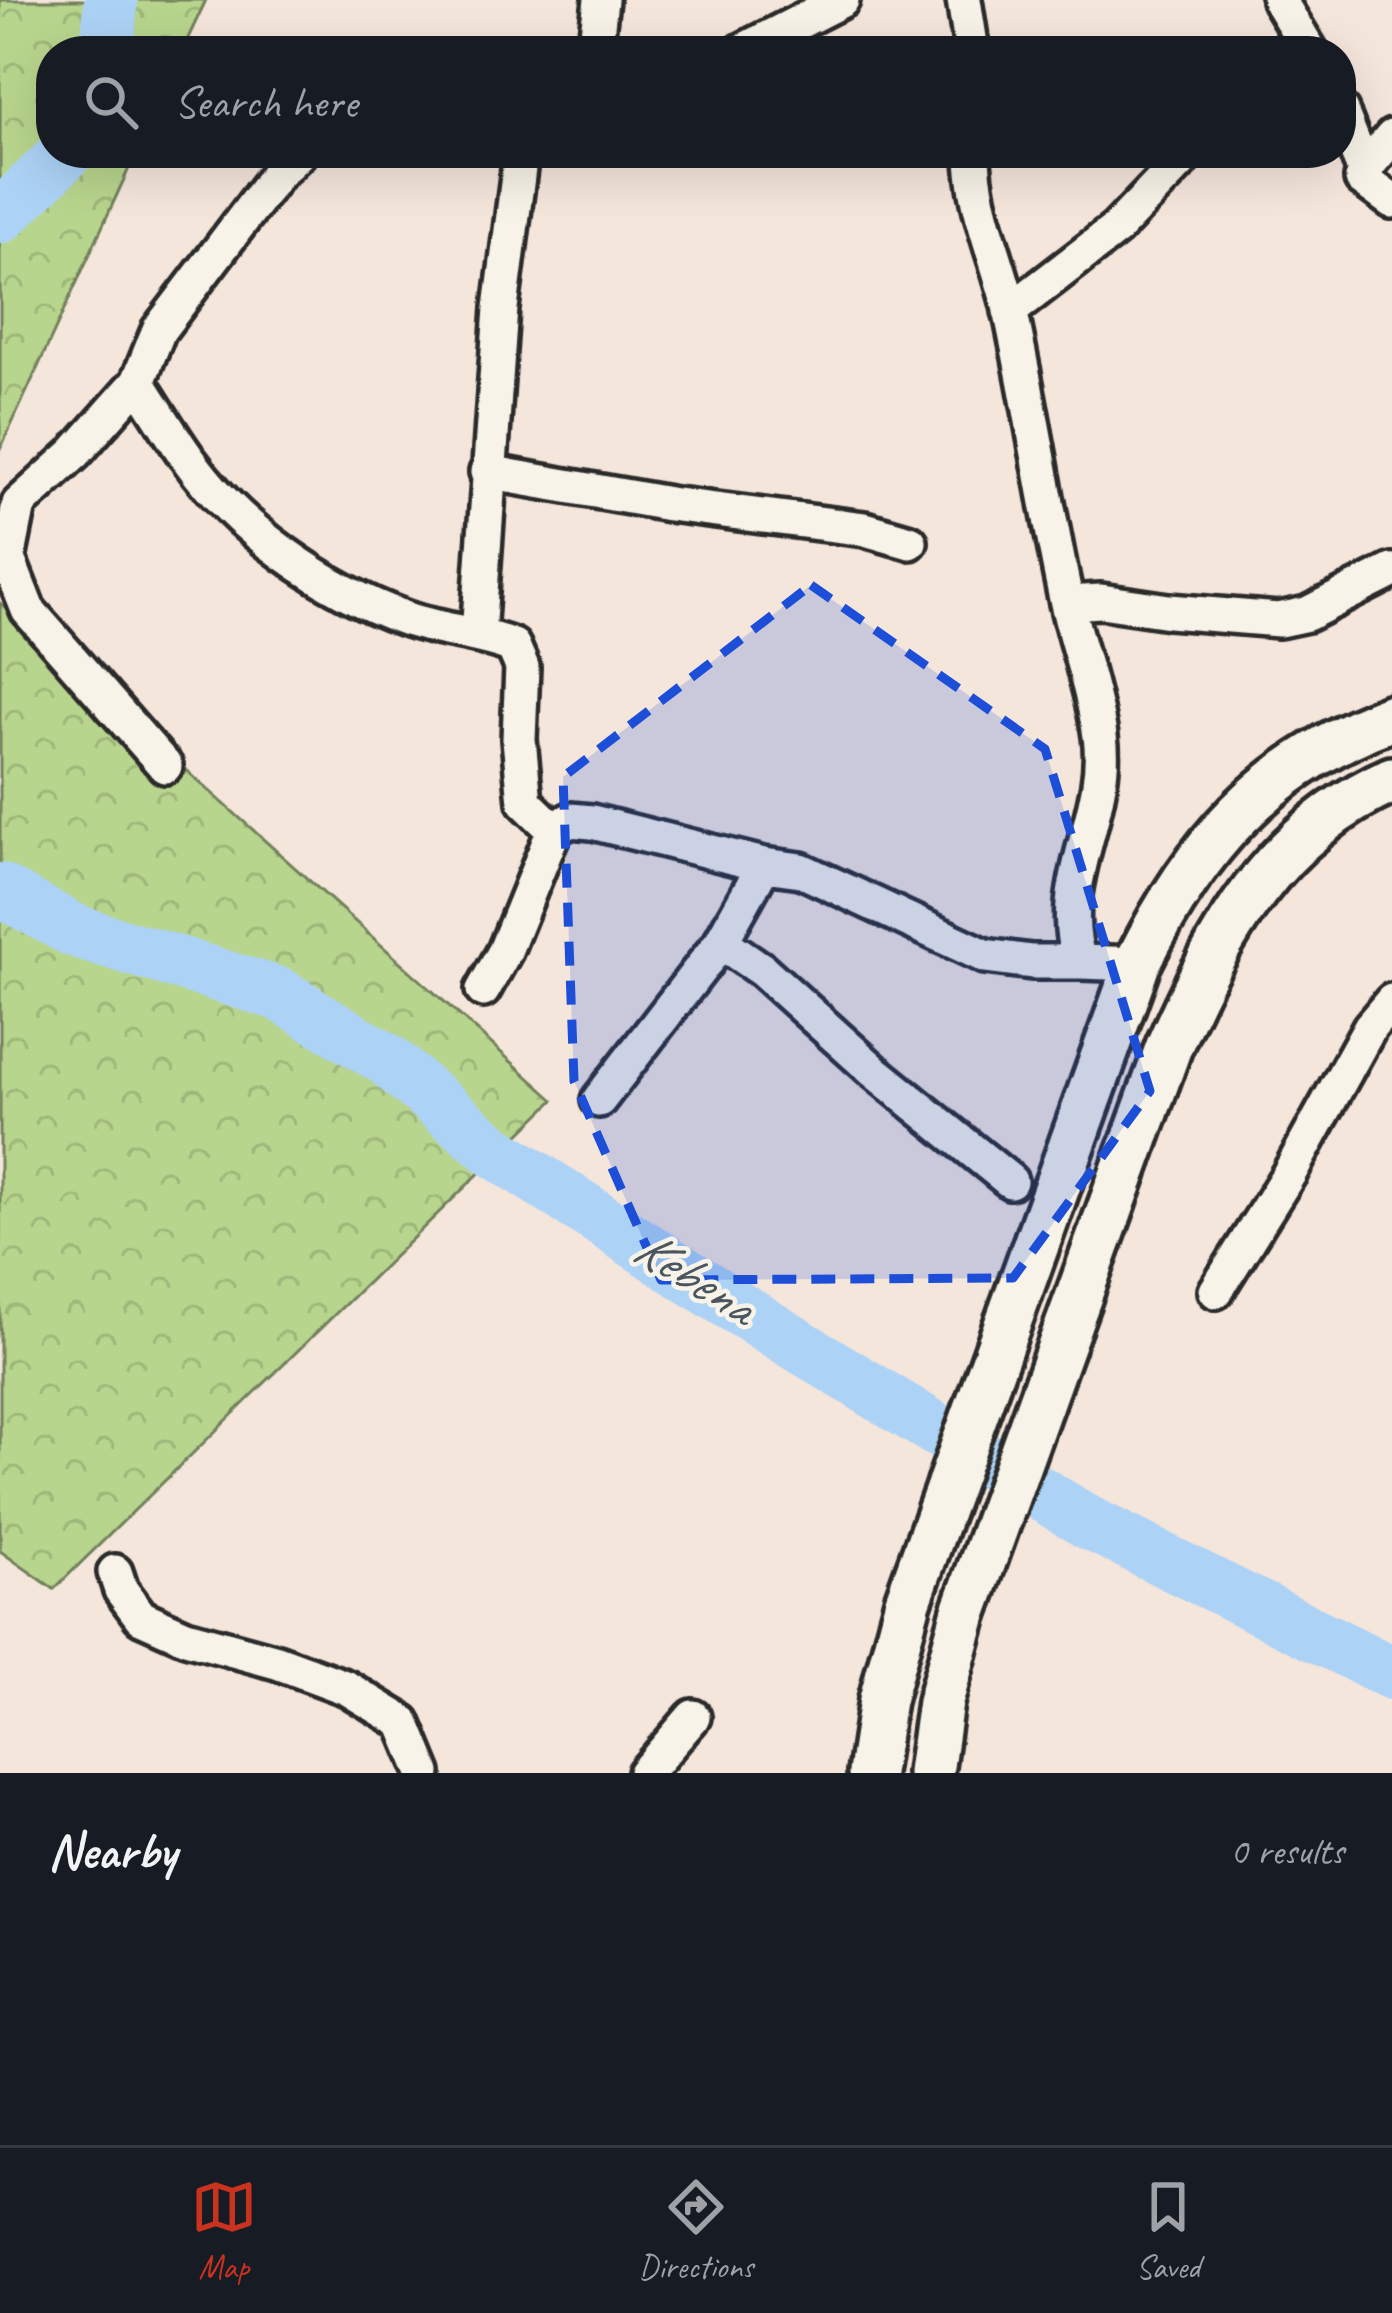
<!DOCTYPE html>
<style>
body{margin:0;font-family:Caveat,sans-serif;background:#20242c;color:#f1f3f6}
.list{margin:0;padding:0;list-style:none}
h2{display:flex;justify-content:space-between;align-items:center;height:156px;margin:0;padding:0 48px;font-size:51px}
h2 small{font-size:39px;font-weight:400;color:#9ea1a6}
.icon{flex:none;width:66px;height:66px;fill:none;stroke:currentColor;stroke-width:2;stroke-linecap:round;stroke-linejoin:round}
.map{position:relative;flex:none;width:1392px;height:1773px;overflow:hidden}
.search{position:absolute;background:#171b24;box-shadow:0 12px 48px #0002;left:36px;right:36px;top:36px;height:132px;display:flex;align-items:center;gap:30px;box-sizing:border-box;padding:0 42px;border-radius:48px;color:#9ea1a6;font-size:45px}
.sheet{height:372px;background:#171b24}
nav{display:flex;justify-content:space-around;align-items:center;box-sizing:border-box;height:168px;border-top:3px solid #363941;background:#171b24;font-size:33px;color:#9ea1a6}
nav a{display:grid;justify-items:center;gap:6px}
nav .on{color:#c8321e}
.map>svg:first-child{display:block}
.forest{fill:url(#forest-crowns);stroke:#72805c;stroke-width:3}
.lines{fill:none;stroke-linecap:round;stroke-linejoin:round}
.river{stroke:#acd2f5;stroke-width:54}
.minor-casing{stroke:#2b2b2b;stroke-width:42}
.secondary-casing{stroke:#2b2b2b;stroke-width:54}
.minor{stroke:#f7f3e8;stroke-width:33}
.secondary{stroke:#f7f3e8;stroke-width:45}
.marked{fill:#1d4ed8;fill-opacity:0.2;stroke:#1d4ed8;stroke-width:9;stroke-dasharray:24 15;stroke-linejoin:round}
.labels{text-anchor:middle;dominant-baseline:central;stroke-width:9;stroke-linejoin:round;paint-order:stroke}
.water-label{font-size:54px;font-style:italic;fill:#4b555e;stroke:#f7f3e8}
</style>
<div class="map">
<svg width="1392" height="1773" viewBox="0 0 1392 1773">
<defs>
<pattern id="forest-crowns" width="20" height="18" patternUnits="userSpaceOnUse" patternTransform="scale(3)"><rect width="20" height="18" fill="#b8d58d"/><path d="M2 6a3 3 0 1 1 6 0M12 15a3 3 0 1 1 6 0" fill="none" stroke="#9eb77a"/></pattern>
</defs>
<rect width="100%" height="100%" fill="#f5e6dc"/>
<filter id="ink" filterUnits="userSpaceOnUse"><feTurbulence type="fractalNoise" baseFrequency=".00833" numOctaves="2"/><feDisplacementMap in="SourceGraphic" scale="24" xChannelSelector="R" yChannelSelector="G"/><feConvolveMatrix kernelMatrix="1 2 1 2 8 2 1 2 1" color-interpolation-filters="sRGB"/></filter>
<g filter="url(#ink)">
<path class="forest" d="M0,0H206L182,51H51V153H136L0,450Z
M0,603L554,1100L54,1589L0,1551Z"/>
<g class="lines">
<path class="river" d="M107,51L111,0
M0,217L66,153
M0,890L75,931L279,994L386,1059L493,1150L741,1310L1089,1523L1392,1673"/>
<defs>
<path id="minor" d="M964,0L972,51
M1279,0L1310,51
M595,51L601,0
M742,51L842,0
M1341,111L1364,170L1362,179L1392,201
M299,153L277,174L159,330L138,382C155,408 171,435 189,460C237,529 326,590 404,618C440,631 477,632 513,646L522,667L519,739L525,802L554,830
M973,153C973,208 999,260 1011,314C1031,406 1045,501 1065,594C1075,642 1093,687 1100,736C1111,811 1052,888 1080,962L1137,964
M1364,170L1392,137
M1010,311L1116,229L1189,153
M138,382L75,453L19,504L8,559L28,610L165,766
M487,472L669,504L865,529L910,542
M1067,603L1101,601L1169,611L1279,620L1307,614L1392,571
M478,635L501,308L521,153
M721,942L762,970L874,1071L1010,1181
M483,990L505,951L554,830L570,820L592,822L764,865L801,870L985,956L1032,962H1080
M599,1100L721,942L764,865
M1216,1291L1289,1174L1370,1027L1392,1001
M115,1572L121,1590L141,1617L186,1637L277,1662L347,1688L403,1722L424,1773
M645,1773L693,1717"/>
<path id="secondary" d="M871,1773L882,1700L908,1601L1137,964C1195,846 1266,764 1392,717
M930,1773L940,1702L964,1614L1169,1046C1219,934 1273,832 1392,780"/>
</defs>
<use href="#minor" class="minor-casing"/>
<use href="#secondary" class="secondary-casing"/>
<use href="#minor" class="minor"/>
<use href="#secondary" class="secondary"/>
</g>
</g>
<path class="marked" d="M811,585L1045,749L1150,1091L1013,1278L661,1280L574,1081L563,777Z"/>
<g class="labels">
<g class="water-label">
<text transform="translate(695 1276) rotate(32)">Kebena</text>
</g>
</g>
</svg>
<div class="search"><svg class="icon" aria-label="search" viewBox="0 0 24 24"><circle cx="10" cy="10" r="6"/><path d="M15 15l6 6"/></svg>Search here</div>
</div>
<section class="sheet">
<h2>Nearby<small>0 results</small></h2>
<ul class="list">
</ul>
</section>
<nav>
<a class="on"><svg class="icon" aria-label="map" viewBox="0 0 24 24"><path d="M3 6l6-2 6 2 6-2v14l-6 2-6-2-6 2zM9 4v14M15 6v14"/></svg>Map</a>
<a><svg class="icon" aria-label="directions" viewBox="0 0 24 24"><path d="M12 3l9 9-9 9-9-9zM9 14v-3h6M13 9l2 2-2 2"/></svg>Directions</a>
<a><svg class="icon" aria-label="saved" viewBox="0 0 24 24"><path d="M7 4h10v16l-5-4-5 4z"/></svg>Saved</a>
</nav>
